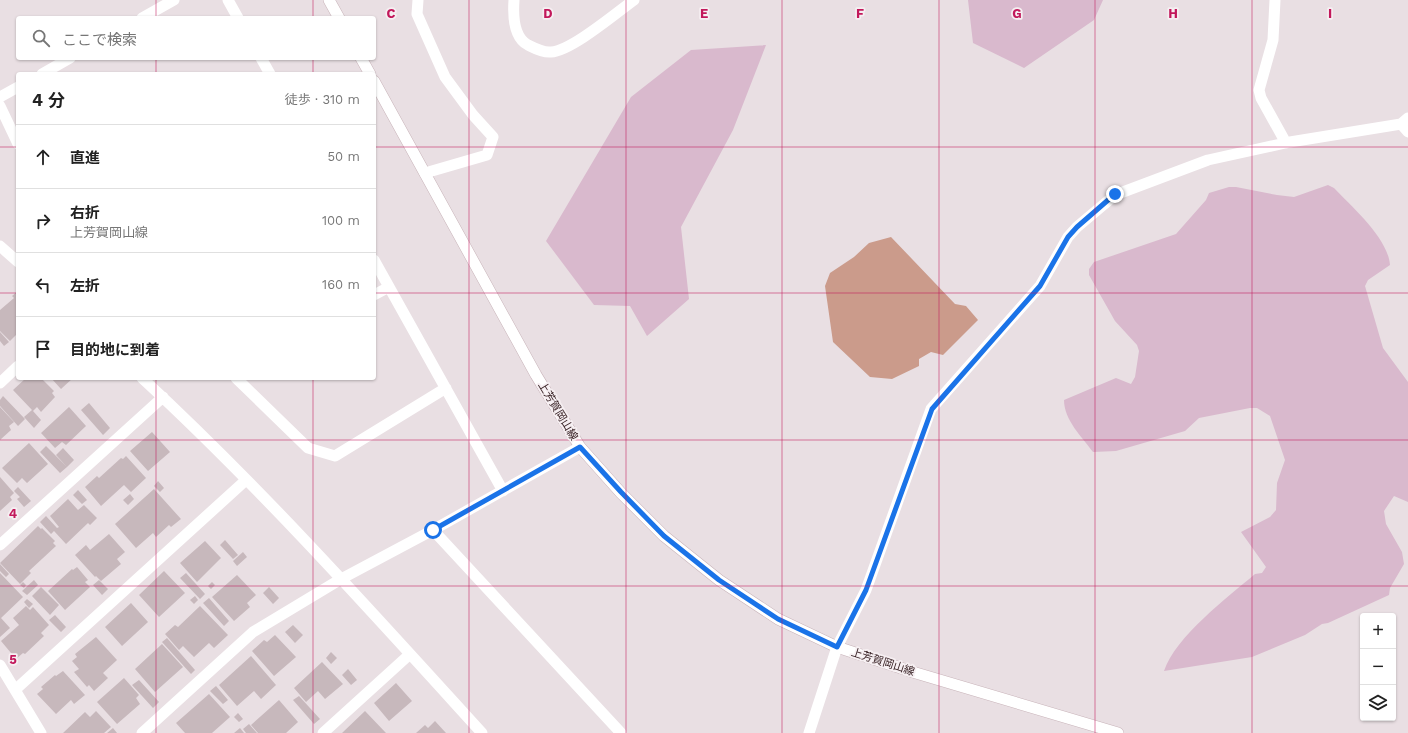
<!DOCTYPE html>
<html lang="ja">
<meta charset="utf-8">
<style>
body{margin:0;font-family:"Work Sans","Noto Sans JP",sans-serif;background:#f2f2f2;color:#222}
.controls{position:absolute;right:12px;bottom:12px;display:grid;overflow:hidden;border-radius:4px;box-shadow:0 1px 3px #0004}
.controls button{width:36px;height:36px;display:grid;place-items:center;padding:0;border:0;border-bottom:1px solid #e0e0e0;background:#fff;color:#222;font:20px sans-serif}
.stop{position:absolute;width:12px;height:12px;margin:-9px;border:3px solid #1a73e8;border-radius:50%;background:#fff}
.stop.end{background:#1a73e8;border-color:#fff;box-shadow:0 1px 4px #0008}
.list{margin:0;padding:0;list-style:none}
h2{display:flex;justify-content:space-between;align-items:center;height:52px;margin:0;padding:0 16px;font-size:17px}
h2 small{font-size:13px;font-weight:400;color:#767676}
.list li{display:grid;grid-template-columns:26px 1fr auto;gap:12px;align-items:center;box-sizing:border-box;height:64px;padding:0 16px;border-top:1px solid #e0e0e0}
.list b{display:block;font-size:15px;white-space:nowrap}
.list p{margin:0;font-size:13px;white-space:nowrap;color:#767676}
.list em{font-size:13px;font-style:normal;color:#767676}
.icon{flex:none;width:22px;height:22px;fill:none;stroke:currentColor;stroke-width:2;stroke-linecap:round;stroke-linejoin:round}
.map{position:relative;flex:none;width:1408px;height:733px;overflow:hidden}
.search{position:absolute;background:#fff;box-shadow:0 1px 3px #0004;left:16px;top:16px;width:360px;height:44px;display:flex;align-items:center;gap:10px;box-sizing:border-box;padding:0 14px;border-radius:4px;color:#767676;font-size:15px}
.panel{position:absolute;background:#fff;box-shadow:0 1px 3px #0004;left:16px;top:72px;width:360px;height:308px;border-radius:4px}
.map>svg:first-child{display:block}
.green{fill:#d9b9cd}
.water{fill:#cb9b8b}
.building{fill:#c7b8bc}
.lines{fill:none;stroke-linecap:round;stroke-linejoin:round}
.secondary-casing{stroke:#c8b3b9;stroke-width:12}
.service{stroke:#fff;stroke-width:11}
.minor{stroke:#fff;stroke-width:11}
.secondary{stroke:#fff;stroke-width:11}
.route{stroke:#1a73e8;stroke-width:5}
.grid{fill:none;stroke:#c2185b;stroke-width:1;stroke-opacity:0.55}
.labels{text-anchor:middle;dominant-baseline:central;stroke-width:3.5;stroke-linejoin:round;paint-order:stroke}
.street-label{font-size:11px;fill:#382225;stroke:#f6eff2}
.grid-label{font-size:13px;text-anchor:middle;font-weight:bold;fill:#c2185b;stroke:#f6eff2;stroke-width:3.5;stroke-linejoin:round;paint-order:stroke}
</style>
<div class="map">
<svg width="1408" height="733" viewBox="0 0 1408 733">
<rect width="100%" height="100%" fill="#e9dfe3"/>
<path class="green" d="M968,0H1103L1094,20L1024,68L973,43Z
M766,45L733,130L681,227L689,299L647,336L630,306L594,305L546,241L631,97L691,50Z
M1328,185L1334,188C1352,207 1388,238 1390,265L1368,280L1365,286L1383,348L1408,382V502L1394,496L1384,511L1386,524L1402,552L1404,564L1390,588L1389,595L1328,623L1322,624L1305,635L1252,657L1164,671C1176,636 1227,598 1255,574L1262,573L1266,567L1241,532L1270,517L1276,510L1277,483L1285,460L1270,416L1257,408H1250L1199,418L1185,431L1116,451L1093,452C1082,437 1064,420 1064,400L1116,378L1131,384L1135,377L1139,351L1137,345L1115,321L1089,275V269L1094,262L1176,234L1206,200L1209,193L1229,187H1236L1277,195L1294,197Z"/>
<path class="water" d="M891,237L955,304L966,306L978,320L943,355L931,352L919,359V366L892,379L870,377L833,342L825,286L830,273L854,257L869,243Z"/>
<path class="building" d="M18,291V333L10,341L0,331V310L14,298L12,296Z
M0,332L9,342L4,346L0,341Z
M26,378H41L54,391L52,393L55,397L41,412L37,407L33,411L41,420L34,428L24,417L32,410L13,390Z
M51,378H73L61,389Z
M3,396L25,419L18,426L0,406V400Z
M89,403L110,428L103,435L81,410Z
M0,407L14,422L9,426L11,430L0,440Z
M69,407L86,426L66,445L62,442L55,448L41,433Z
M152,432L170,452L148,471L130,451Z
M29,443L48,464L27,483L22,478L17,483L2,468Z
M46,446L67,467L60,473L40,452Z
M63,448L74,460L67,467L56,455Z
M126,456L146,478L131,492L124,485L101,506L85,487L97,476L99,478L121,458L123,459Z
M0,477L14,493L10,497L12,500L0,511Z
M158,481L164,488L160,492L154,486Z
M18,487L31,501L24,507L17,499L20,497L14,491Z
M154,489L181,519L171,527L169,525L156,537L153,533L136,548L115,524Z
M78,490L87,500L82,504L73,495Z
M130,494L134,499L128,505L123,500Z
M68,499L78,510L84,505L97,518L90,525L88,523L66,544L54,531L51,534L40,522L46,516L57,528L59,527L50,516Z
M38,526L41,529L42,528L55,541L53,543L56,546L29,571L31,573L20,584L0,563Z
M109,534L125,552L117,559L121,564L101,581L96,576L95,577L75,555L86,545L90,550Z
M225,540L238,555L233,559L220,545Z
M205,541L221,558L197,582L180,563Z
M243,552L247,557L237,566L233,561Z
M0,564L9,574L6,577L0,571Z
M77,567L88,580L85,582L90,587L65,610L48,591L72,569L73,570Z
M164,571L185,593L159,617L139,595Z
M0,573L23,597L1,618L10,628L0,637Z
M186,573L205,594L200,599L180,578Z
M237,575L256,595L247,603L250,607L234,621L212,597Z
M34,580L38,585L27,595L22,591Z
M99,580L108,589L102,595L93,585Z
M23,582L26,585L24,588L20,585Z
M212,582L215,585L211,589L208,586Z
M41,587L59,605L50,615L32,596Z
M269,587L279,598L273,604L263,593Z
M195,596L198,600L194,604L190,600Z
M209,598L229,621L224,626L203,603Z
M27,599L33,604L29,608L24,602Z
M131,603L148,622L122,646L105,627Z
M26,606L30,610L33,607L49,625L41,633L44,636L25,654L23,653L16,659L1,641L19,625L13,618Z
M200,606L228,635L214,648L209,643L194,657L183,646L179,650L165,634L175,625L178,627Z
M55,615L66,627L61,632L49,620Z
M293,625L303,635L295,643L285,632Z
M275,635L296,657L274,676L252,651L264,640L267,642Z
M96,637L117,660L103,673L108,678L94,691L89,685L87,687L74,672L79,669L72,661L77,657L75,654Z
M167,638L195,670L191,674L162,642Z
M162,644L183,667L155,692L135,669Z
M331,652L337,658L331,664L326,658Z
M251,656L276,685L261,699L254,691L237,706L219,685Z
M322,662L343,684L325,699L318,691L306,702L294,688Z
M348,669L357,680L351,685L342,675Z
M63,671L85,695L74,704L71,700L56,714L37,694L43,689L41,687L55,675L56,676Z
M124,678L139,695L136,698L140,704L117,724L97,702Z
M139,680L159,702L153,708L132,685Z
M396,683L412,701L389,721L374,703Z
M216,686L228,700L223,704L210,691Z
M209,694L230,717L212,733H185L176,723Z
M299,696L320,719L314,724L293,700Z
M279,700L298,722L286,733H258L251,725Z
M96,711L111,727L104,733H63L85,712L90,717Z
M365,711L386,733H342Z
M238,713L243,719L239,722L234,717Z
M435,721L446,733H416L425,725L428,728Z
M249,724L257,733H246L243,729Z
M113,728L117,733H107Z
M240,728L244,733H234Z"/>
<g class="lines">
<defs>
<path id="secondary" d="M329,0L339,18
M361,58L370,74
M374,81L536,375L580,447L621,493L664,536L719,580L778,619L837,647L916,673L1118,733"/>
</defs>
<use href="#secondary" class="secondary-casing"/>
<path class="service" d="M418,0L417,14L445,77L473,115L493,137L487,155L425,173
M514,0C513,14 513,37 528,45C534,48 543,53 551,52C571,51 616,13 634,0"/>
<path class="minor" d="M228,0L238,18
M1275,0L1273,40L1259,90L1261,98L1286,143
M142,18L174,0
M261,58L270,74
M42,74L70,58
M0,97L18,87
M0,106L18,144
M1401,124L1408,132
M0,246L18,262
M374,260L503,491
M374,295L389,287
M142,378C262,489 372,612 482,733
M236,378L308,448L335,456L446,388
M0,383L18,366
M433,530L621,733
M0,545L163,397
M0,665L41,733
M15,690L246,480
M142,733L253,632L341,579L433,530L580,447
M323,733L410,654
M809,733L837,647L866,590L931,409L1040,286L1068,237L1077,227L1115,195L1208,160L1290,142L1401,124L1408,118"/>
<use href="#secondary" class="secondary"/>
</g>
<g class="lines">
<path class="route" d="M433,530L580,447L621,492L664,536L719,580L778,619L837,647L866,590L932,409L1040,286L1068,237L1077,227L1115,194"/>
</g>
<path class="grid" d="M156,0V18M313,0V18M469,0V733M626,0V733M782,0V733M939,0V733M1095,0V733M1252,0V733M156,58V74M313,58V74M0,147H18M374,147H1408M0,293H18M374,293H1408M156,378V733M313,378V733M0,440H1408M0,586H1408"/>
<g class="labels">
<g class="street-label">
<text transform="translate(558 411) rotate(59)">上芳賀岡山線</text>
<text transform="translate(883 662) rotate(18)">上芳賀岡山線</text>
</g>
</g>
<g class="grid-label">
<text x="391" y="18">C</text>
<text x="548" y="18">D</text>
<text x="704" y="18">E</text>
<text x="860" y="18">F</text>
<text x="1017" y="18">G</text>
<text x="1173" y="18">H</text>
<text x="1330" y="18">I</text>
<text x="13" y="518">4</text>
<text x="13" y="664">5</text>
</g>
</svg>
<div class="controls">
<button>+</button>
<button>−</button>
<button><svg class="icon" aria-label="layers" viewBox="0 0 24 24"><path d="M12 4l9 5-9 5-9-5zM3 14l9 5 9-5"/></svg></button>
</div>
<div class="stop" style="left:433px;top:530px"></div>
<div class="stop end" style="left:1115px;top:194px"></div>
<div class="search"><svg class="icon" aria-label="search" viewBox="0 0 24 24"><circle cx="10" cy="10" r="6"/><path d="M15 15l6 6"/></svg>ここで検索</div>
<section class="panel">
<h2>4 分<small>徒歩 · 310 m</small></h2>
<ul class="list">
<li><svg class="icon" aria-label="ahead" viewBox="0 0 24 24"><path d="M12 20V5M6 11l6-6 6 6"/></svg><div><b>直進</b></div><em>50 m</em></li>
<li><svg class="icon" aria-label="right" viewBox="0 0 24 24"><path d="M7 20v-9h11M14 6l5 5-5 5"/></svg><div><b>右折</b><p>上芳賀岡山線</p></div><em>100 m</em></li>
<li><svg class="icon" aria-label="left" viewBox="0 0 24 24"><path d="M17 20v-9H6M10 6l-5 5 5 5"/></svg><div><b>左折</b></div><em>160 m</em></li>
<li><svg class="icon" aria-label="arrive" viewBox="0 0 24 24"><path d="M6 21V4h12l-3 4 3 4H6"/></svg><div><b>目的地に到着</b></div></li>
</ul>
</section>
</div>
